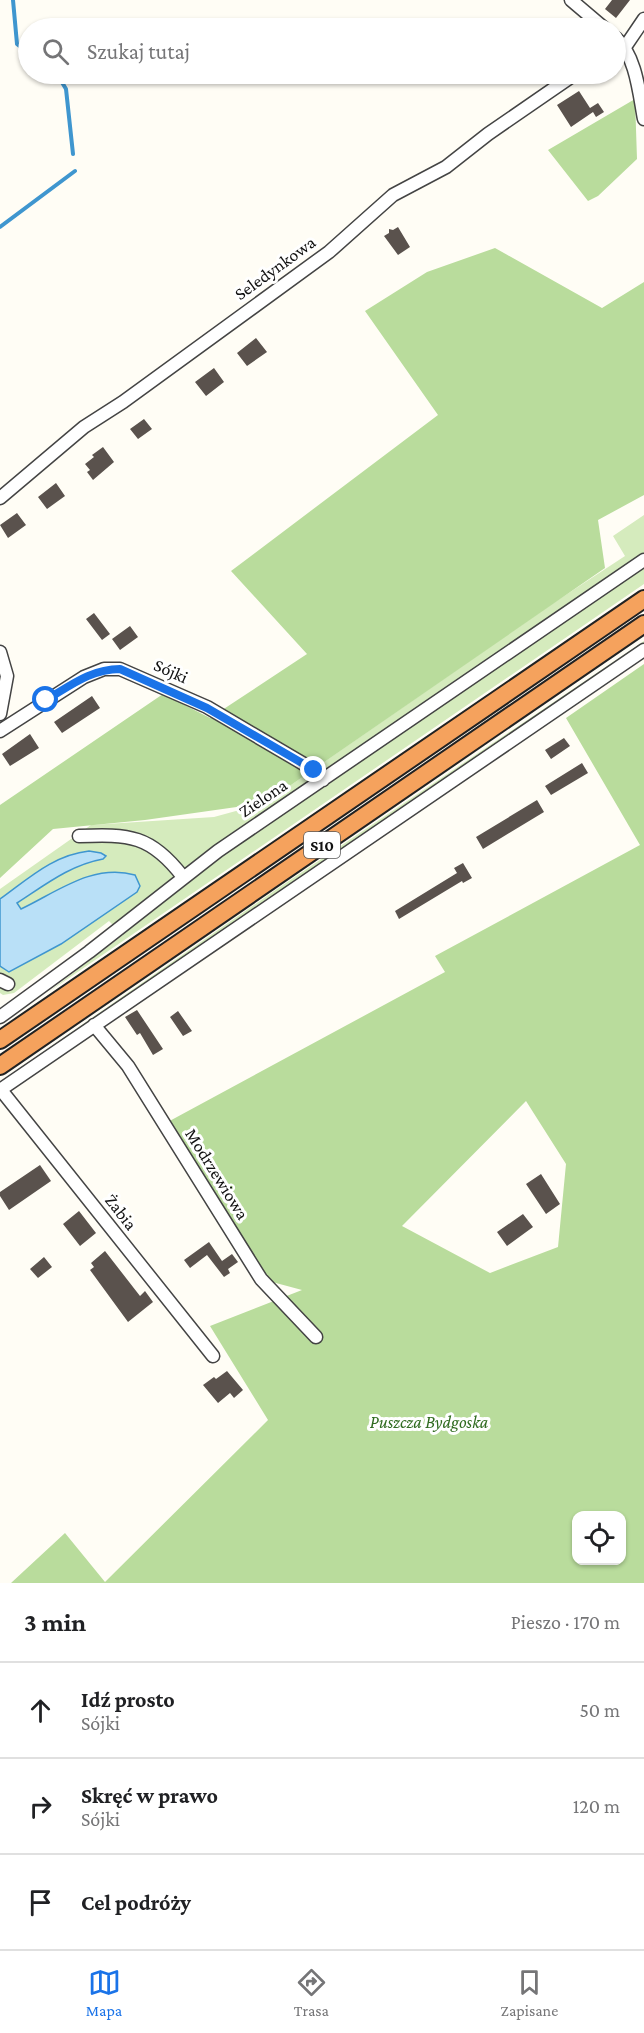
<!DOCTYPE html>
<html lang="pl">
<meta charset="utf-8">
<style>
body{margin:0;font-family:"Crimson Pro",serif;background:#f6f6f6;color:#202124}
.controls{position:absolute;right:18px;bottom:18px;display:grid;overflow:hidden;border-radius:12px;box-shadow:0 2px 4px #0004}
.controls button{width:54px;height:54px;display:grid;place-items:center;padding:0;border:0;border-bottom:2px solid #e0e0e0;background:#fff;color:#202124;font:30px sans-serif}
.stop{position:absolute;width:18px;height:18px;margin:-14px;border:4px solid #1a73e8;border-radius:50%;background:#fff}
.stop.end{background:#1a73e8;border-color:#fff;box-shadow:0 2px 6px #0008}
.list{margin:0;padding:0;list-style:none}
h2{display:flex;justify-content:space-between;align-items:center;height:78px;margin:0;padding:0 24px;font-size:26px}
h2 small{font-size:20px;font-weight:400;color:#757577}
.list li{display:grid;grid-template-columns:39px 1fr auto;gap:18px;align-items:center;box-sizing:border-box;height:96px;padding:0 24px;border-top:2px solid #e0e0e0}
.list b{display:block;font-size:22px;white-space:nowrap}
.list p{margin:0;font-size:20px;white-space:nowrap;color:#757577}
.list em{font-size:20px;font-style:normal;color:#757577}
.icon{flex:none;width:33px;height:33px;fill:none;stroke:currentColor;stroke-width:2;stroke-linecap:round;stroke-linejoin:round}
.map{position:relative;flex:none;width:644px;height:1583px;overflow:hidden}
.search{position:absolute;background:#fff;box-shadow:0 2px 4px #0004;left:18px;right:18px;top:18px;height:66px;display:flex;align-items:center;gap:15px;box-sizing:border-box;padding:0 21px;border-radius:33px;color:#757577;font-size:22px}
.sheet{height:366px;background:#fff}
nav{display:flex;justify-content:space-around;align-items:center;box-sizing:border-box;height:84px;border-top:2px solid #e0e0e0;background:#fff;font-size:16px;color:#757577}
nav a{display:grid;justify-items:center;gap:3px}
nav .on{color:#1a73e8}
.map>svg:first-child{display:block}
.green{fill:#d5ebbd}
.forest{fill:#b9dc9c;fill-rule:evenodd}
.water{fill:#b9e0f7;stroke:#3f96cf;stroke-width:1.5}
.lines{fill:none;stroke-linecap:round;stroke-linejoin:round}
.stream{stroke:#3f96cf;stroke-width:4}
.building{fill:#5a524d}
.minor-casing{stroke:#444;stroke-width:15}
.highway-casing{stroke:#222;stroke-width:20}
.minor{stroke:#fff;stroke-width:12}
.highway{stroke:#f5a25d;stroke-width:16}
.route{stroke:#1a73e8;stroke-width:8}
.labels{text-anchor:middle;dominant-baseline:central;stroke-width:6;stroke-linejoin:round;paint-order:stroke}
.shield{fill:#fff;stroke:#585858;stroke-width:1.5}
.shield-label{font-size:16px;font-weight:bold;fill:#111}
.street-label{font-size:18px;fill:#111;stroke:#fff}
.park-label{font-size:18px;font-style:italic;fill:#2f6b1f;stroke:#fff}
</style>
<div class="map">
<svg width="644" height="1583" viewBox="0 0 644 1583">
<rect width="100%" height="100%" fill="#fffdf5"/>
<path class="green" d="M644,515V584L47,993L123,935L109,921L14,993L3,995L0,993V889L91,825L214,817L265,803L549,606L625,556L613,536Z
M644,641V644L0,1086V1082L274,891Z"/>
<path class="forest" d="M635,99L637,159L598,196L588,201L548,150Z
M495,248L602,308L644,282V495L598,520L605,568L265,803L145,820L53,829L0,878V805L163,694L210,718L307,654L231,571L438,415L365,311L427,272Z
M644,664V1583H11L65,1533L105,1582L268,1420L210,1326L302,1290L261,1279L164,1124L445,972L435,956L640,845L566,718ZM526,1101L566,1164L558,1247L490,1273L402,1226ZM576,1516H622V1560H576Z"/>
<path class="water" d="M89,851L101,853L106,856L103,859C70,865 45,885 17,903L21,909C57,892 93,863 135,875L140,886L137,892L61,944L9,972L0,966V899C28,879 53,855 89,851Z"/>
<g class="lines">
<path class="stream" d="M13,0L17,44L28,53
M57,74L66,89L73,154
M0,227L75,171"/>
</g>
<path class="building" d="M612,0H630L616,18L605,9Z
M579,91L590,108L598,103L604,112L596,117L593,112L571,127L557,105Z
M398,227L410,247L398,255L384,236L389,233V229L393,230Z
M256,338L267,352L247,366L237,353Z
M214,368L224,382L206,396L195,382Z
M144,419L152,429L138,439L130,429Z
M103,447L114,462L93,480L87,472L90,470L85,464L94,457L92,455Z
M56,483L65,496L47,509L38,497Z
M17,513L26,525L8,538L0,525Z
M94,613L110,634L102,640L86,619Z
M130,626L138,637L120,650L112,639Z
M92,696L100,708L62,733L54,722Z
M30,734L39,748L10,766L2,754Z
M564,738L570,746L551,759L545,750Z
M582,763L588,773L551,795L545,786Z
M537,800L544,812L483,849L476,837Z
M463,863L472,878L463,883L462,881L399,919L395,911L457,873L454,868Z
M137,1010L163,1049L153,1055L140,1033L137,1035L125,1017Z
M178,1011L192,1031L183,1036L170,1017Z
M40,1165L51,1181L9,1210L0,1196V1192Z
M541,1174L560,1204L546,1214L526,1184Z
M79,1211L96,1233L80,1246L63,1224Z
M523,1214L533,1227L507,1246L497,1232Z
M209,1242L222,1261L232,1254L238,1262L228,1269L230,1273L224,1277L207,1255L190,1268L184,1260Z
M105,1251L140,1296L145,1291L153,1302L128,1322L90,1270L94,1267L91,1263Z
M44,1257L52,1267L38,1278L30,1269Z
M227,1371L243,1390L234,1398L230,1393L218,1403L203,1385L214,1377L216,1379Z"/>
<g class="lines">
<defs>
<path id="minor" d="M571,0L604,28
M616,38C636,56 639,92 644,119
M616,50L625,47L644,19
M0,498L84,427L123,402L329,252L393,195L446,167L488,134L575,74
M0,652L7,676L0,714
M0,731L84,677L104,669H120L207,707L314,770L323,780
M79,836C129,834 151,835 183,877
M0,980L8,984
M0,1017L89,952L218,851L644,560
M94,1025L128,1066L261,1279L316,1337
M0,1090L644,650
M1,1090L213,1356"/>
<path id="highway" d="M0,1040L644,599
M0,1066L644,624"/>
</defs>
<use href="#minor" class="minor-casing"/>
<use href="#highway" class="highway-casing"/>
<use href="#minor" class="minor"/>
<use href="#highway" class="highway"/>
</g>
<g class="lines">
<path class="route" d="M46,700C70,686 91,669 120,669L207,708L314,770"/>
</g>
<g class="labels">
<rect class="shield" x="304" y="832" width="36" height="26" rx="4.5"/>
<g class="shield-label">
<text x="322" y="845">S10</text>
</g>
<g class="street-label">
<text transform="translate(275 268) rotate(-36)">Seledynkowa</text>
<text transform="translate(171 671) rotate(24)">Sójki</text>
<text transform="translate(263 798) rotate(-34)">Zielona</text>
<text transform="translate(217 1174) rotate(58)">Modrzewiowa</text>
<text transform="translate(121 1212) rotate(52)">Żabia</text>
</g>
<g class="park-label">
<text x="429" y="1422">Puszcza Bydgoska</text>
</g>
</g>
</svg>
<div class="controls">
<button><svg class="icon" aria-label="locate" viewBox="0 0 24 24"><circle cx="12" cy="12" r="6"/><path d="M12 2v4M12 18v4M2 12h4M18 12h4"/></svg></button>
</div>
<div class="stop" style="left:46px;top:700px"></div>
<div class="stop end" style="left:314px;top:770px"></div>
<div class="search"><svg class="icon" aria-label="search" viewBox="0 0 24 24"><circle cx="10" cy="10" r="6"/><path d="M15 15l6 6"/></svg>Szukaj tutaj</div>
</div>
<section class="sheet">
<h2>3 min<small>Pieszo · 170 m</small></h2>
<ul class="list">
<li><svg class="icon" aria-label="ahead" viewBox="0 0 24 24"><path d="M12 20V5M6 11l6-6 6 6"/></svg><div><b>Idź prosto</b><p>Sójki</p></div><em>50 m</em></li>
<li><svg class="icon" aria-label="right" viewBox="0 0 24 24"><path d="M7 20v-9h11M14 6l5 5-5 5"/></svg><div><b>Skręć w prawo</b><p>Sójki</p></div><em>120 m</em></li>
<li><svg class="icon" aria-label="arrive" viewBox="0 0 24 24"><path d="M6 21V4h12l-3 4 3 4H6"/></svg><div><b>Cel podróży</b></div></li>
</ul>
</section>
<nav>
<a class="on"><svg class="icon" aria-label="map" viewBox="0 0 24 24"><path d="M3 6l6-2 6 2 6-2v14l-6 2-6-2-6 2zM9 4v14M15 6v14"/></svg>Mapa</a>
<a><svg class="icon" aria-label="directions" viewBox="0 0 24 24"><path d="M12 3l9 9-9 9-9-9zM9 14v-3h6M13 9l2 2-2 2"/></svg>Trasa</a>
<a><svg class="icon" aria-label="saved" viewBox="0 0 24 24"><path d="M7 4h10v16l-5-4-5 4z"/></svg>Zapisane</a>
</nav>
